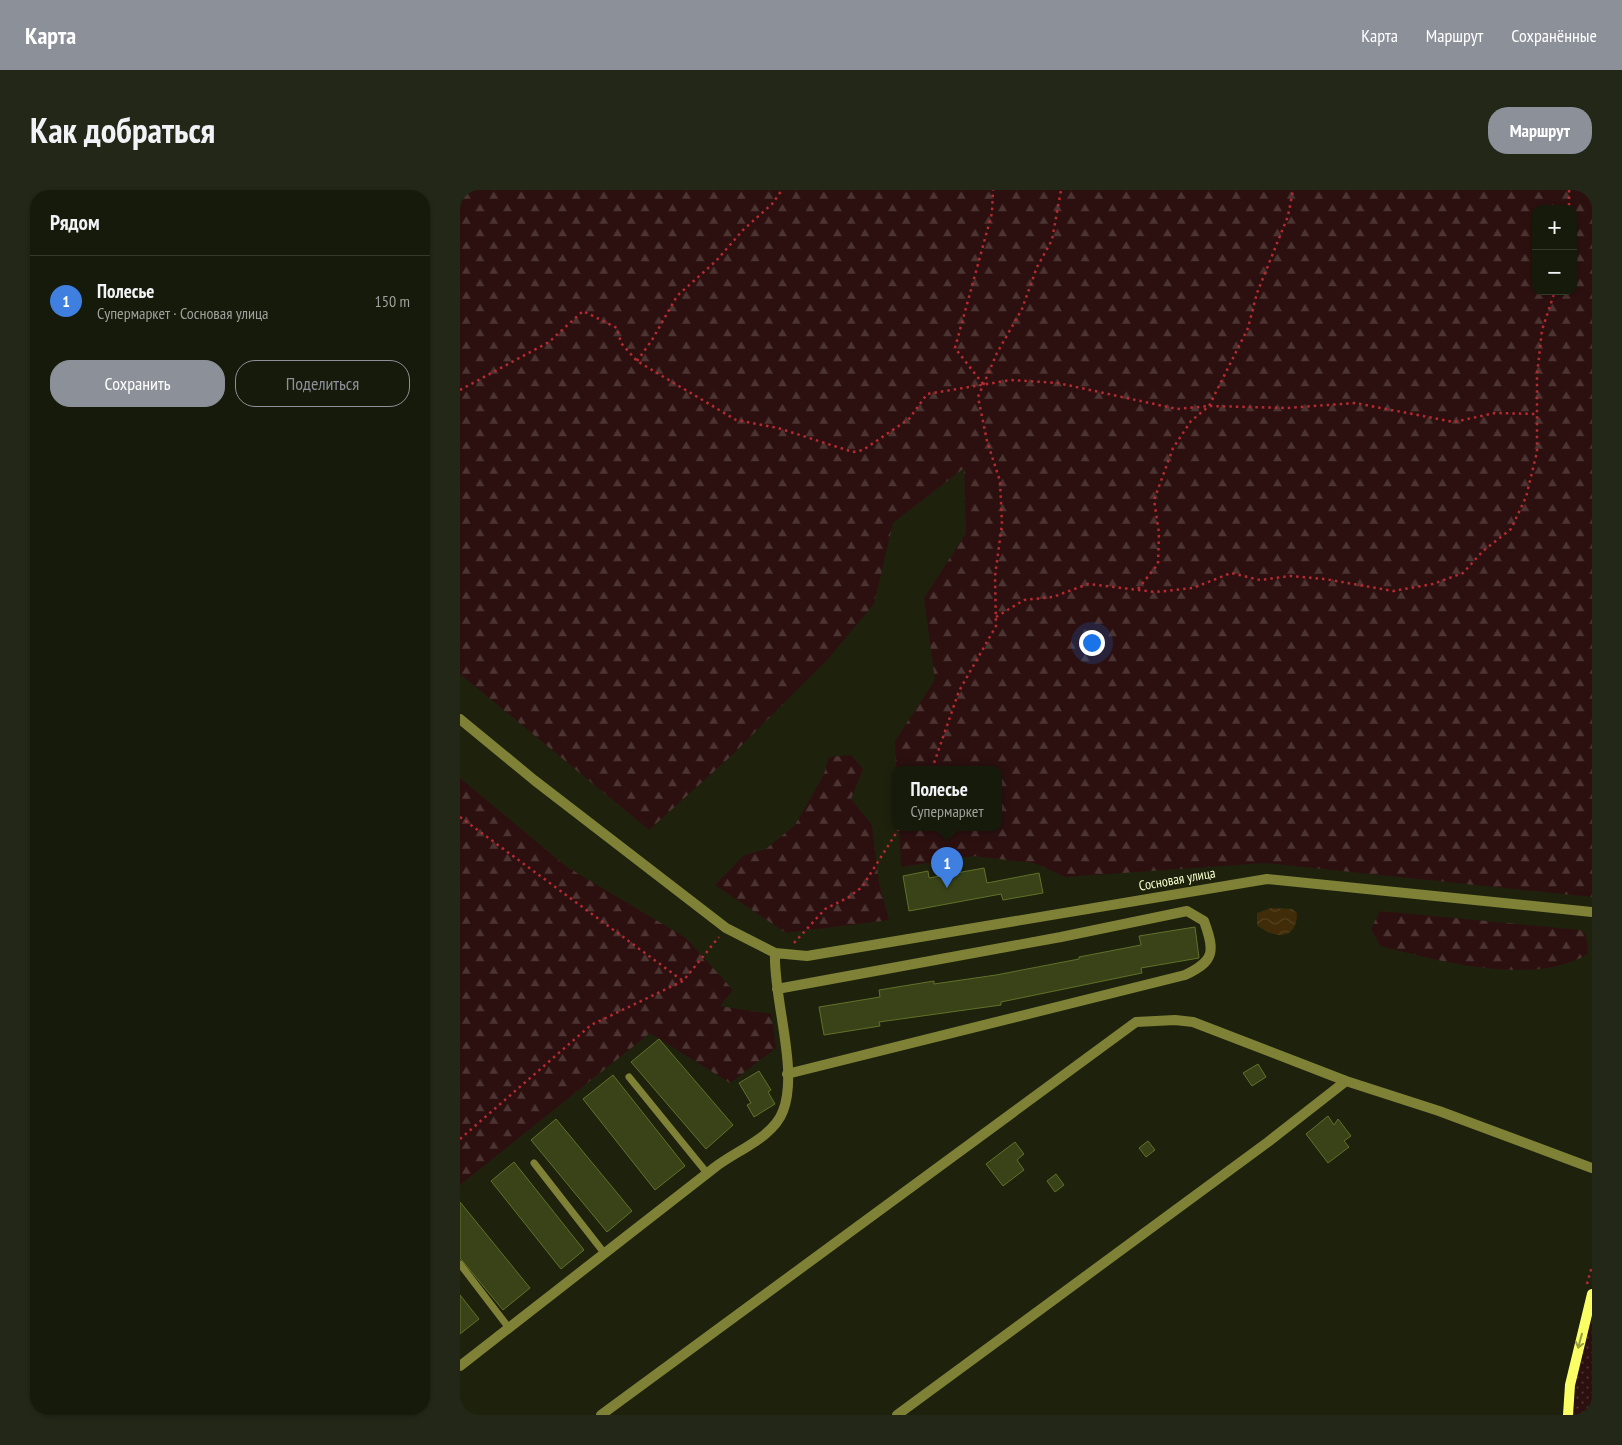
<!DOCTYPE html>
<html lang="ru">
<meta charset="utf-8">
<style>
body{margin:0;font-family:"PT Sans Narrow",sans-serif;background:#232718;color:#f1f3f6}
.controls{position:absolute;right:15px;top:15px;display:grid;overflow:hidden;border-radius:10px;box-shadow:0 1px 4px #0004}
.controls button{width:45px;height:45px;display:grid;place-items:center;padding:0;border:0;border-bottom:1px solid #35382b;background:#161a0a;color:#f1f3f6;font:25px sans-serif}
.you{position:absolute;left:631px;top:452px;width:18px;height:18px;margin:-12px;border:4px solid #fff;border-radius:50%;background:#1a73e8;box-shadow:0 0 0 8px #1a73e833}
.badge{display:grid;place-items:center;width:32px;height:32px;border-radius:50%;background:#8c9099;color:#fff;font-size:16px;font-weight:700}
.pin{position:absolute;translate:-50% -41px;filter:drop-shadow(0 1px 2px #0008)}
.pin::after{content:'';position:absolute;top:26px;width:18px;height:15px;background:inherit;clip-path:polygon(0 0,100% 0,50% 100%)}
.popup{position:absolute;left:432px;top:576px;width:110px;height:65px;box-sizing:border-box;display:grid;place-content:center;border-radius:10px;background:#161a0a;filter:drop-shadow(0 1px 4px #0005);font-size:16px;white-space:nowrap;color:#9ea19c}
.popup b{font-size:19px;color:#f1f3f6}
.popup::after{content:'';position:absolute;left:50%;top:100%;margin-left:-10px;border:10px solid transparent;border-top-color:#161a0a}
.list{margin:0;padding:0;list-style:none}
h2{display:flex;justify-content:space-between;align-items:center;height:65px;margin:0;padding:0 20px;font-size:21px}
h2 small{font-size:16px;font-weight:400;color:#9ea19c}
.list li{display:grid;grid-template-columns:32px 1fr auto;gap:15px;align-items:center;box-sizing:border-box;height:90px;padding:0 20px;border-top:1px solid #35382b}
.list b{display:block;font-size:19px;white-space:nowrap}
.list p{margin:0;font-size:16px;white-space:nowrap;color:#9ea19c}
.list em{font-size:16px;font-style:normal;color:#9ea19c}
.actions{display:flex;gap:10px;padding:15px 20px}
.actions a{flex:1;padding:11px 0;border:1px solid #8c9099;border-radius:20px;text-align:center;font-size:18px;color:#8c9099}
.actions .main{background:#8c9099;color:#fff}
.map{position:relative;flex:none;width:1132px;height:1225px;overflow:hidden;border-radius:20px}
header{display:flex;align-items:center;gap:30px;box-sizing:border-box;height:70px;padding:0 25px;background:#8c9099;color:#fff}
header strong{font-size:24px}
nav{display:flex;gap:28px;margin-inline-start:auto;font-size:18px}
.intro{display:flex;align-items:center;justify-content:space-between;box-sizing:border-box;height:120px;padding:0 30px}
h1{margin:0;font-size:35px}
.button{padding:12px 22px;border-radius:20px;background:#8c9099;color:#fff;font-size:18px;font-weight:700}
main{display:flex;gap:30px;padding:0 30px}
aside{flex:1;background:#161a0a;border-radius:20px;box-shadow:0 1px 4px #0004}
.map>svg:first-child{display:block}
.grass{fill:url(#grass-dots)}
.forest{fill:url(#forest-firs);fill-rule:evenodd}
.water{fill:url(#water-waves)}
.building{fill:#3a4318;stroke:#617029}
.lines{fill:none;stroke-linecap:round;stroke-linejoin:round}
.path{stroke:#b62a31;stroke-width:2.5;stroke-dasharray:2.5 4;stroke-linecap:butt}
.service{stroke:#7f8236;stroke-width:7}
.minor{stroke:#7f8236;stroke-width:10}
.secondary{stroke:#faff65;stroke-width:10}
.oneway{stroke:#979c3d}
.labels{text-anchor:middle;dominant-baseline:central;stroke-width:4;stroke-linejoin:round;paint-order:stroke}
.street-label{font-size:14px;fill:#f9ffce;stroke:#1e220d}
</style>
<header>
<strong>Карта</strong>
<nav><a>Карта</a><a>Маршрут</a><a>Сохранённые</a></nav>
</header>
<div class="intro"><h1>Как добраться</h1><a class="button">Маршрут</a></div>
<main>
<aside>
<h2>Рядом<small></small></h2>
<ul class="list">
<li><span class="badge" style="background:#3f7fe0">1</span><div><b>Полесье</b><p>Супермаркет · Сосновая улица</p></div><em>150 m</em></li>
</ul>
<div class="actions"><a class="main">Сохранить</a><a>Поделиться</a></div>
</aside>
<div class="map">
<svg width="1132" height="1225" viewBox="0 0 1132 1225">
<defs>
<pattern id="grass-dots" width="8" height="8" patternUnits="userSpaceOnUse" patternTransform="scale(1.25)"><rect width="8" height="8" fill="#2c1010"/><path d="M2 2h.1M6 6h.1" fill="none" stroke="#4b3432" stroke-width="1.8" stroke-linecap="round"/></pattern>
<pattern id="forest-firs" width="22" height="20" patternUnits="userSpaceOnUse" patternTransform="scale(1.25)"><rect width="22" height="20" fill="#2c1010"/><path d="M5 1l3.5 6h-7zM16 11l3.5 6h-7z" fill="#4b3432"/></pattern>
<pattern id="water-waves" width="16" height="10" patternUnits="userSpaceOnUse" patternTransform="scale(1.25)"><rect width="16" height="10" fill="#402c08"/><path d="M0 5q4-4 8 0t8 0" fill="none" stroke="#53411f"/></pattern>
</defs>
<rect width="100%" height="100%" fill="#1e220d"/>
<path class="grass" d="M1132,1119V1225H1113L1115,1191Z"/>
<path class="forest" d="M0,0H1132V707L805,673L606,687L574,673L513,666L441,677L439,637H538V579H436L435,551L475,490L464,408L506,343L504,278L433,333L414,414L367,470L272,565L189,640L0,484ZM1076,19H1113V101H1076Z
M391,565L403,579L391,609L412,635L419,693L429,730L326,743L255,695L283,666L306,659L335,635L364,584L369,567Z
M0,588L107,677L226,748L273,800L260,816L311,824L316,858L270,893L190,843L0,995Z
M920,721L1120,740L1126,744L1128,764C1072,797 979,771 920,756L911,739Z"/>
<path class="water" d="M811,718L832,719L837,723C837,751 814,749 797,735V723Z"/>
<path class="building" d="M524,678L527,693L579,683L583,703L543,710L541,704L449,721L443,686L468,681L469,688Z
M735,737L739,768L681,778L682,783L541,812V815L419,832L420,836L364,845L359,817L420,807L419,800L474,791V794L536,785L619,769V767L681,755L679,746Z
M199,849L273,935L246,959L171,872Z
M798,874L806,887L792,896L783,883Z
M299,881L311,900L308,902L315,914L294,927L287,915L291,913L279,893Z
M153,885L225,976L195,1000L123,909Z
M868,926L874,935L878,929L891,946L884,951L889,957L868,973L846,944Z
M96,929L172,1021L147,1042L71,950Z
M688,951L695,960L686,967L679,958Z
M555,952L564,964L557,970L564,980L543,996L526,974Z
M54,972L124,1060L101,1079L31,991Z
M596,984L604,995L595,1002L587,991Z
M0,1012L70,1098L43,1120L0,1068Z
M0,1105L19,1129L0,1144Z"/>
<g class="lines">
<path class="path" d="M1109,0V19
M177,171L192,150L217,106L256,71L283,40L312,14L322,0
M523,194L495,158L532,23L533,0
M0,200L89,152L123,121L157,138L161,153L177,171L276,230L318,238L393,262L403,260L449,229L467,204L551,190L598,193L717,219L749,216L827,218L895,213L994,232L1035,223L1075,224
M678,399L698,374L699,343L694,310L713,258L731,231L749,216L788,138L797,103L828,26L833,0
M536,427L564,410L593,407L628,394L696,402L733,398L771,383L800,390L830,386L865,389L933,401L973,394L1003,383L1023,361L1051,339L1066,307L1077,262V185L1082,140L1095,101
M472,579L499,501L536,436L535,386L542,334L540,291L527,251L518,207L537,163L562,119L577,77L592,50L601,0
M0,627L223,791
M334,753L365,719L389,707L402,697L440,637
M0,949L131,835L223,791L259,747
M1127,1094L1132,1076"/>
<path class="service" d="M169,887L247,983
M74,973L145,1064
M0,1074L49,1138"/>
<path class="minor" d="M0,529L74,590L266,738L315,763L347,766L807,689L1132,722
M317,799L601,747L727,721L744,731C755,761 755,771 725,785L327,884
M0,1176C85,1110 169,1044 254,978C275,961 313,948 323,921C339,880 313,808 315,763
M141,1225L676,832L715,830L733,832L886,891L979,921L1132,978
M437,1225L808,952L886,891"/>
<path class="secondary" d="M1108,1225L1110,1195L1132,1104"/>
</g>
<defs><path id="oneway-shaft" d="M-6 0H5M1.5-3L5.5 0L1.5 3" fill="none" stroke-width="1.6" stroke-linecap="round" stroke-linejoin="round" transform="scale(1.25)"/></defs>
<use class="oneway" href="#oneway-shaft" transform="translate(1120 1151) rotate(105)"/>
<g class="labels">
<g class="street-label">
<text transform="translate(717 689) rotate(-10)">Сосновая улица</text>
</g>
</g>
</svg>
<div class="controls">
<button>+</button>
<button>−</button>
</div>
<div class="you"></div>
<div class="pin badge" style="left:487px;top:698px;background:#3f7fe0">1</div>
<div class="popup"><b>Полесье</b>Супермаркет</div>
</div>
</main>
